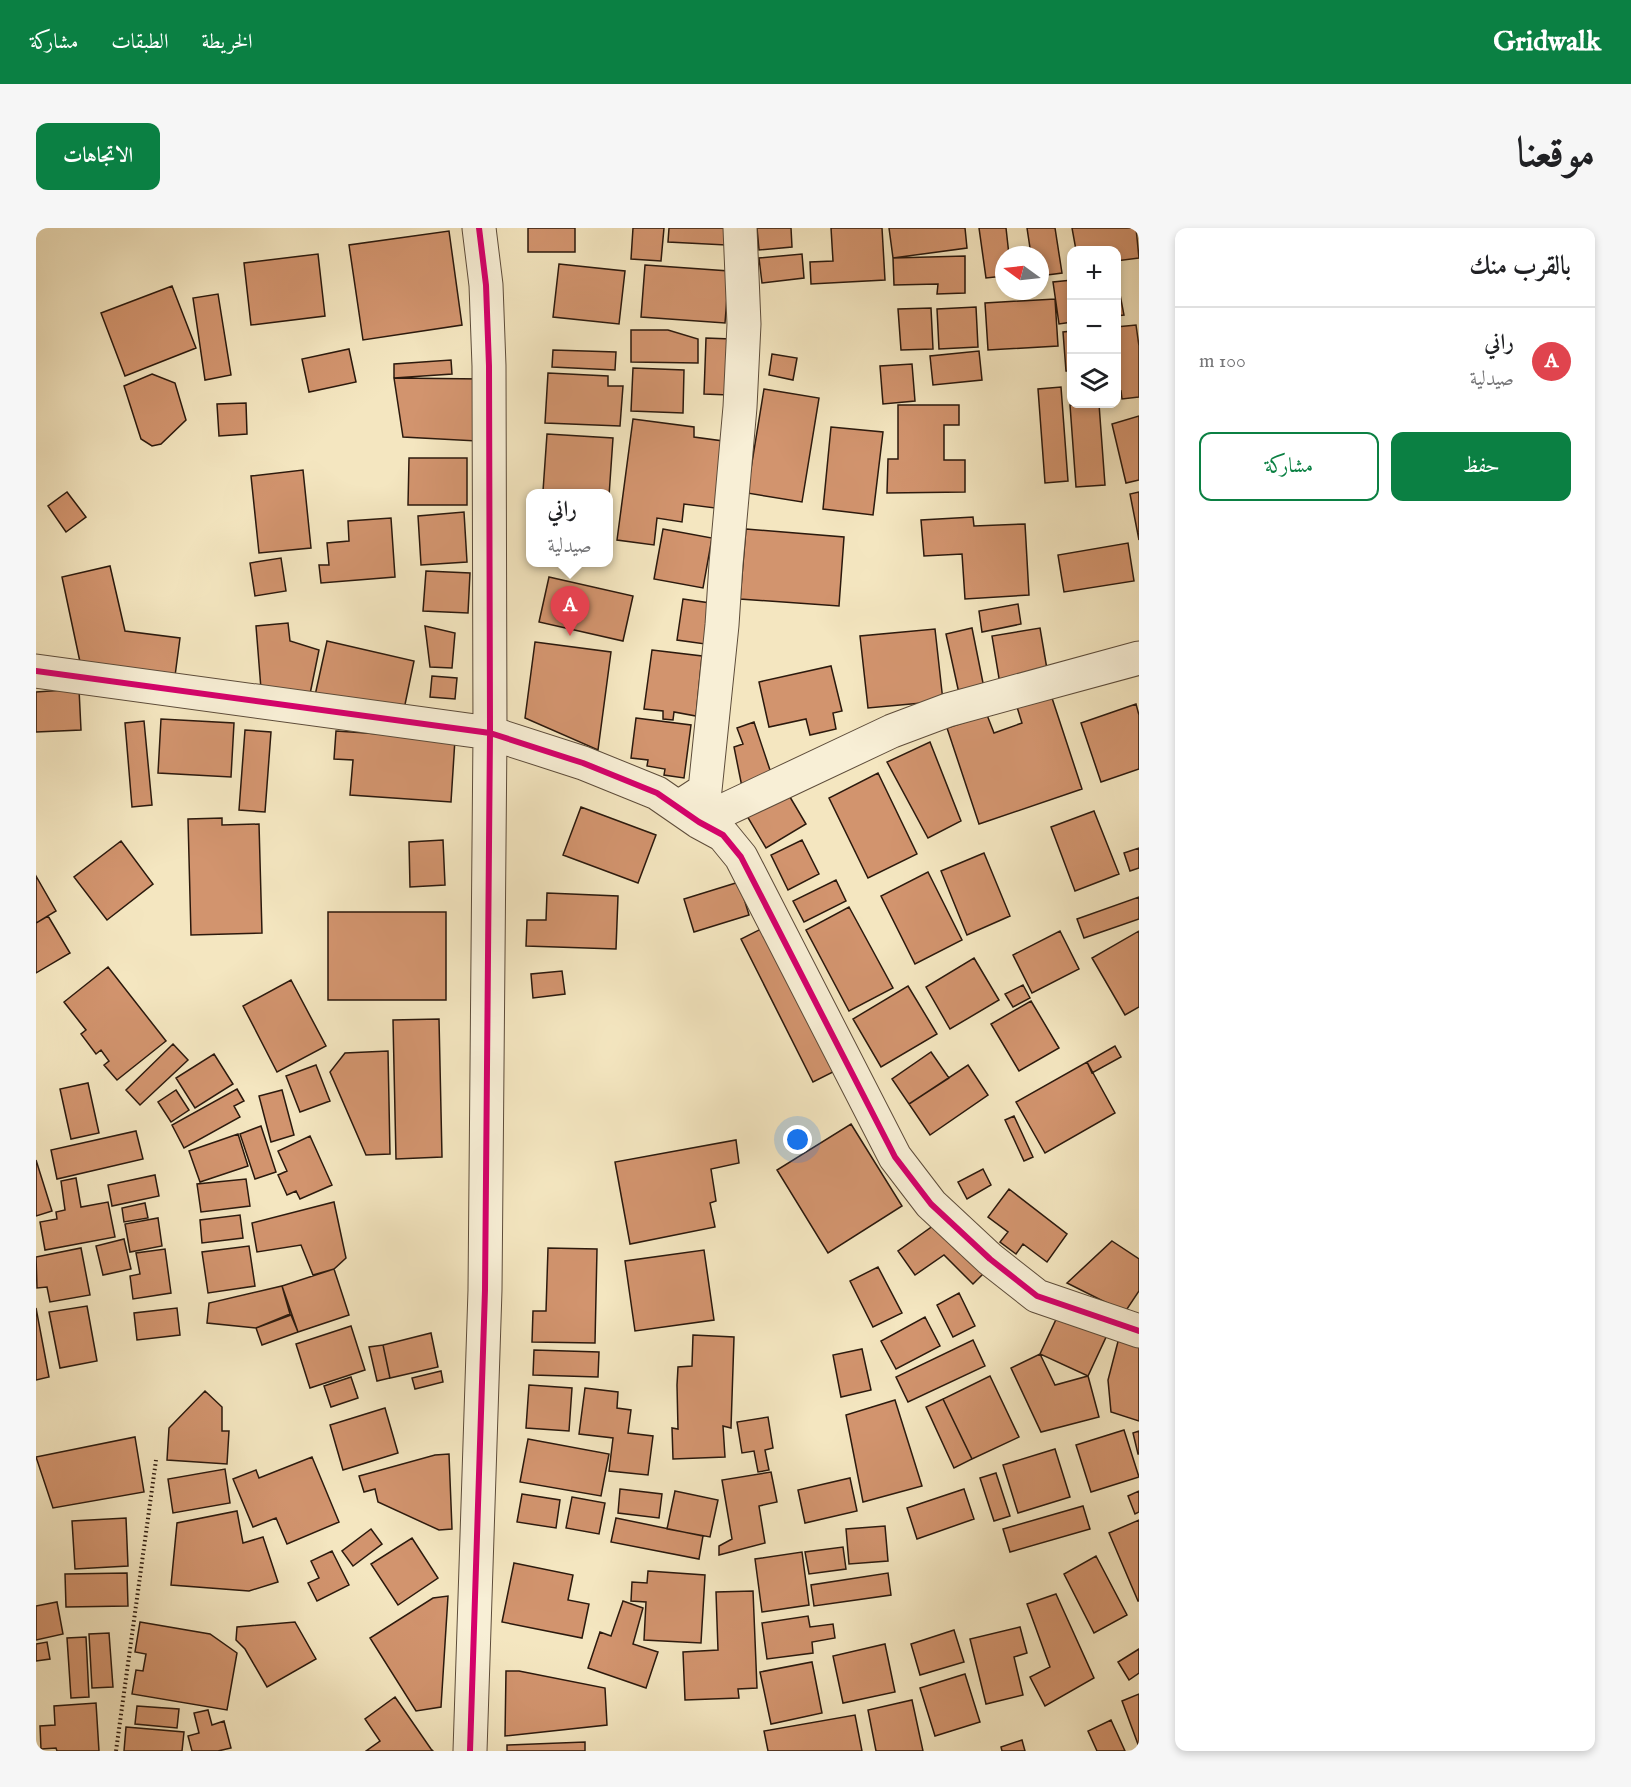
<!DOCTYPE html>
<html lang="ar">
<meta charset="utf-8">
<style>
body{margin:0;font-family:"IM FELL English",Amiri,serif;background:#f6f6f6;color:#202124;direction:rtl}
.controls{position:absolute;right:18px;top:18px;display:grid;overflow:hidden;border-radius:12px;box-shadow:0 3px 9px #0003}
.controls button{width:54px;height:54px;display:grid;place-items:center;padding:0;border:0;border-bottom:2px solid #e0e0e0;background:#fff;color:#202124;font:30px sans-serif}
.compass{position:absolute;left:959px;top:18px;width:54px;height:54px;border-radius:50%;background:#fff;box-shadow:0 3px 9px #0003;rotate:285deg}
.you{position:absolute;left:762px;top:912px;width:21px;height:21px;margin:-15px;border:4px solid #fff;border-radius:50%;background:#1a73e8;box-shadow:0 0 0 9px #1a73e833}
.badge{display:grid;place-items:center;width:39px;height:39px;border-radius:50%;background:#0b8043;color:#fff;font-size:20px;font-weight:700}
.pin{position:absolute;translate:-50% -50px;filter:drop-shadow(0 2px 3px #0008)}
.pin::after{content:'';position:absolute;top:32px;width:21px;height:18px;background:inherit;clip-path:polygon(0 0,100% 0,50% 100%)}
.popup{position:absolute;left:490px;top:261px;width:87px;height:78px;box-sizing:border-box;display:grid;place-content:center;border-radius:12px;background:#fff;filter:drop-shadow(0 2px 4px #0005);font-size:20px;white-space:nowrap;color:#757577}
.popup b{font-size:22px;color:#202124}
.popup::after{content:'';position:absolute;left:50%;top:100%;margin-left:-12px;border:12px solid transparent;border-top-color:#fff}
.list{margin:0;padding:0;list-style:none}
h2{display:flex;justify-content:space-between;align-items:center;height:78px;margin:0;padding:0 24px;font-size:26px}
h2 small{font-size:20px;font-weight:400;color:#757577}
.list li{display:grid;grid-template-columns:39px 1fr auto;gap:18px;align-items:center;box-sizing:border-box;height:108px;padding:0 24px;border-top:2px solid #e0e0e0}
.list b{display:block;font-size:22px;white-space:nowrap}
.list p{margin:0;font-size:20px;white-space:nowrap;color:#757577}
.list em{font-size:20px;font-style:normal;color:#757577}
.actions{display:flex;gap:12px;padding:18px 24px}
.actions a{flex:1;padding:14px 0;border:2px solid #0b8043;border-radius:12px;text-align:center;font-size:21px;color:#0b8043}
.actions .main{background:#0b8043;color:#fff}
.icon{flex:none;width:33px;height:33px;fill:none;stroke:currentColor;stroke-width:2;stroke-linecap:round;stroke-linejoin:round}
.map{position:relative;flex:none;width:1103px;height:1523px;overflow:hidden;direction:ltr;border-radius:12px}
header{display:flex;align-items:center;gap:36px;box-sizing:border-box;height:84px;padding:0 30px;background:#0b8043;color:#fff}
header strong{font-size:28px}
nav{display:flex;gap:33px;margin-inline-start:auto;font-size:21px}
.intro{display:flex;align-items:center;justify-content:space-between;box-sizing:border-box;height:144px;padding:0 36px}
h1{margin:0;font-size:42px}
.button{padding:15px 27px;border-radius:12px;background:#0b8043;color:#fff;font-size:21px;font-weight:700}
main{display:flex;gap:36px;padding:0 36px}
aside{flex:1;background:#fff;border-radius:12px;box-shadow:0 3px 9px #0003}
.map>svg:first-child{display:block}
.building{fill:#d2946e;stroke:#2b190d;stroke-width:1.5}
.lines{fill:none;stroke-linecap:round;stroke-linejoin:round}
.minor-casing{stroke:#5d4c3a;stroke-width:35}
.path{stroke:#2b190d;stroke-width:4;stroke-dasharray:1.5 3;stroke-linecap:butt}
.minor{stroke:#f8efd6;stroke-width:33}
.cycleway-casing{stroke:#f8efd6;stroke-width:10}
.cycleway{stroke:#d6006c;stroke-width:6}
</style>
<header>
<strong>Gridwalk</strong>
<nav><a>الخريطة</a><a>الطبقات</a><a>مشاركة</a></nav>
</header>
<div class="intro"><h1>موقعنا</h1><a class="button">الاتجاهات</a></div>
<main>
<aside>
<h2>بالقرب منك<small></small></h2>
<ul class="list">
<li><span class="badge" style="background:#e0444e">A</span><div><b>راني</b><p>صيدلية</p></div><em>100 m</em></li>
</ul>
<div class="actions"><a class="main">حفظ</a><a>مشاركة</a></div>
</aside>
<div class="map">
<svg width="1103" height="1523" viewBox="0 0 1103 1523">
<rect width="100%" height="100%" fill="#f4e6c0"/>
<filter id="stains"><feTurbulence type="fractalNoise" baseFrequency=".00333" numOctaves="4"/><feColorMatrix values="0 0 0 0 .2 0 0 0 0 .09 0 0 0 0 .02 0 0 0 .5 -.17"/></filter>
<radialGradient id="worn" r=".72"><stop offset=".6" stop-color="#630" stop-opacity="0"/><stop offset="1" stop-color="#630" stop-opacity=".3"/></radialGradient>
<path class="building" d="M492,0H539V24H492Z
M597,0H628L625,33L595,31Z
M633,0H691L690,17L632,14Z
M721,0H755L756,19L723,22Z
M795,0H846L849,52L775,56L774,34L797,33Z
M853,0H929L931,20L857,30Z
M943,0H970L973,27H968V48L950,50Z
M991,0H1019L1026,45L1004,48V27H980V23L994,20Z
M1036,0H1100L1103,30L1080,33V22H1040Z
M413,3L426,97L327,112L313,17Z
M282,26L289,88L215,97L208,35Z
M766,26L768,50L726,55L723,30Z
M929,28V65L901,66L902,56L858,57L857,30Z
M523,36L589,43L583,96L517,89Z
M609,37L693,43L689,95L605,89Z
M1080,46L1088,87L1080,88Z
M1036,52V94L1023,96L1017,54Z
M136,58L160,120L89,148L65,85Z
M182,66L195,147L169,152L157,70Z
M1019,71L1022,118L952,122L949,75Z
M940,79L942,119L903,121L901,81Z
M895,80L897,121L865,122L862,81Z
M1100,97L1103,118V169L1086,171L1085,163L1080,164V99Z
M595,102H632L662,111V135L595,134Z
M1036,103V143H1030L1027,104Z
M670,110L695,111L693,167L668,166Z
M313,121L320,154L273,164L266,131Z
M517,122L580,124L579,142L516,139Z
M943,123L946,152L897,157L894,128Z
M736,126L761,130L757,152L733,147Z
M415,132L416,146L358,150V136Z
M876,136L879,173L847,176L844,138Z
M597,140L648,142L647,185L595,183Z
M512,145L572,148V158H587L584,198L509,195Z
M116,146L139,155L150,192L125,216L116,218L105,211L88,158Z
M358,150L447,151L441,213L367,209Z
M1025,159L1032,253L1009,255L1002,161Z
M728,161L783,170L766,274L711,265Z
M210,175L211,206L183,208L181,176Z
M1063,176L1069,257L1040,259L1034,177Z
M862,177H923V197H908V232H929V264L851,265L852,231H862Z
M1103,188V252L1090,255L1076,196Z
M597,191L658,199V209L687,213L679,280L648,276L646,294L621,290L618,317L581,312Z
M795,199L847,204L837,287L787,281Z
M511,206L577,210L573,268V266L507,263Z
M373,230H431V277H372Z
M267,242L275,320L223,325L215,248Z
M31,264L50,289L30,304L12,278Z
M1103,264V312L1094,266Z
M428,284L431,334L385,337L382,288Z
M937,289L938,298L989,296L993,367L929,371L926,326L888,328L885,292Z
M355,290L359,349L285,355L283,337H293L291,315L313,313L312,293Z
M627,301L676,310L667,360L618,351Z
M710,301L808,309L803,378L704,371Z
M1092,315L1098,353L1028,364L1022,327Z
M245,330L250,363L219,368L214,335Z
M74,338L89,403L144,410L139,448L44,434L26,349Z
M390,343L434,345L432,385L387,383Z
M513,349L597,368L587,413L503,394Z
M647,371L674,375L669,416L641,412Z
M982,376L985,396L946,404L943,383Z
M252,395L254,413L283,422L273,471L225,461L220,398Z
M389,398L419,405L416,440L394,439Z
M936,400L949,465L924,470L910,406Z
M1004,400L1012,447L964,456L956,408Z
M899,401L907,473L832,480L824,408Z
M291,413L378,433L366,491L278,472Z
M499,414L575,424L562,522L489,490Z
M616,422L666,428L660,488L638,484L637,492L627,491V483L608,481Z
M795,438L806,483L797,485L800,501L774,507L770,491L733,499L723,454Z
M396,448L421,450L419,471L394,469Z
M43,461L45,502L0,504V464Z
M1015,467L1046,561L943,596L911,500L951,487L958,505L986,495L981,479Z
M1100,476L1103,487V541L1065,554L1045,495Z
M600,490L655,497L648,550L628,547L629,541L611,538L612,532L595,530Z
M125,491L198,495L195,549L122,545Z
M108,493L116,577L96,579L89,495Z
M718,494L738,554L707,564L698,519L707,516L701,500Z
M209,502L235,504L229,584L203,582Z
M300,503L419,511L415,574L314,567L317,532L298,531Z
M894,514L925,593L892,610L851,534Z
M842,545L881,626L832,650L793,570Z
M751,564L770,596L730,620L711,588Z
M545,579L620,607L602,655L527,627Z
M1058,583L1083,646L1039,663L1015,599Z
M186,590V597L223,596L226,705L155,707L152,591Z
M407,612L409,657L374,659L373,614Z
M766,612L783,646L752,662L735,627Z
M85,613L117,656L71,692L38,649Z
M1103,620V640L1094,643L1088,625Z
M948,625L974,688L931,707L905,643Z
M892,644L926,712L879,736L845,668Z
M0,648L20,683L0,695Z
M800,652L810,673L768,694L757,673Z
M703,654L713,687L658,704L648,671Z
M511,665L582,668L580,721L490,718L491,692H510Z
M1103,669V691L1048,710L1041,691Z
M813,679L857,760L813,783L770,702Z
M292,684H410V772H292Z
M12,688L34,725L0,745V695Z
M729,699L801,842L777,854L705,711Z
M1024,703L1043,741L996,765L977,727Z
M1103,703V779L1089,787L1056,730Z
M938,730L963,772L914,801L890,759Z
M72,739L130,813L81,852L68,837L73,833L65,822L60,826L45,806L50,802L28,774Z
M526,743L529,766L497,770L495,746Z
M255,752L290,818L241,844L207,778Z
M987,757L994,770L977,779L969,766Z
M872,758L901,806L845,839L817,791Z
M995,773L1023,820L983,843L955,796Z
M403,791L406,929L360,931L357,792Z
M137,816L152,832L104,877L90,862Z
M1079,818L1085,829L1056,845L1051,834Z
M352,823L354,926L330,927L294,844L309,825Z
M895,824L913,850L873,876L856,851Z
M178,826L197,856L159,880L140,850Z
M1051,834L1079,885L1009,925L980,874Z
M280,837L294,873L264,884L250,848Z
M932,837L952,867L894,907L873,876Z
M52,855L63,905L35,911L24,861Z
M201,861L208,873L198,878L204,889L148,920L136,897Z
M140,862L153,882L135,894L122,874Z
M246,862L258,907L235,914L223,868Z
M978,888L997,929L988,933L969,892Z
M815,896L866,978L792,1025L741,942Z
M225,898L240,944L219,951L204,906Z
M100,903L107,931L21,951L15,922Z
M202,906L212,938L164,954L153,923Z
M274,908L296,957L264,971L260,963L251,967L242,947L251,943L242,923Z
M700,912L703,935L675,941L680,973L674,975L679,999L594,1016L579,934Z
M0,932L16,983L0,988Z
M947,941L955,957L931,971L922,954Z
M119,947L123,968L76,978L72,957Z
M40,950L45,979L72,974L79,1009L9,1022L4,994L21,991L20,984L29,982L25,953Z
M210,951L214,978L165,984L161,956Z
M973,961L1031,1006L1011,1034L987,1016L980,1026L964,1014L972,1004L952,989Z
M298,974L310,1030L298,1041L277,1047L265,1017L221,1024L216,995Z
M109,975L112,990L88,994L86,980Z
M204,987L207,1010L166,1015L164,992Z
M122,990L126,1018L94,1024L89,996Z
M908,990L955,1038L937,1056L908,1027L879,1047L862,1023Z
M88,1011L95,1041L67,1047L60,1018Z
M1076,1013L1103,1031V1063L1089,1084L1031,1055Z
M213,1018L219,1058L172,1065L166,1024Z
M45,1020L54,1067L14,1074L11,1059L1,1060L0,1029Z
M512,1020L561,1021L559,1115L496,1114L497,1083H510Z
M129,1021L135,1065L97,1071L94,1048L104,1046L100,1025Z
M668,1022L678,1092L599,1103L589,1033Z
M842,1039L866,1085L837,1099L814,1053Z
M298,1041L313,1087L262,1104L246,1058Z
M246,1058L254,1086L220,1100L171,1095L173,1075Z
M923,1065L939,1098L917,1109L901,1077Z
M51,1078L61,1133L24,1140L13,1084Z
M0,1080L13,1149L0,1152Z
M141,1080L144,1107L101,1112L98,1085Z
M1023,1085L1071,1107L1052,1148L1004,1126Z
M255,1087L262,1104L226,1117L220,1100Z
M889,1089L904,1118L860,1141L845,1113Z
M315,1098L329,1142L274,1160L260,1116Z
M1085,1102L1103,1106V1193L1075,1184L1072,1152Z
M395,1105L402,1139L354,1150L347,1117Z
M657,1107L698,1109L695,1200L687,1198L689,1229L637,1231L636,1200L642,1201L641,1157L642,1139L656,1138Z
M937,1112L949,1138L872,1174L860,1149Z
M347,1117L354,1150L341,1153L333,1119Z
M826,1121L835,1162L805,1169L797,1127Z
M498,1122L563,1124L562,1149L497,1147Z
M1004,1126L1019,1157L1052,1148L1063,1189L1005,1204L975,1140Z
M405,1143L407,1154L379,1161L376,1150Z
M954,1148L983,1209L936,1231L907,1171Z
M315,1149L322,1170L295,1179L288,1158Z
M493,1157L536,1160L533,1203L490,1200Z
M549,1160L582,1164L581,1180L595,1182L592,1205L617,1208L612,1247L573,1243L577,1210L543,1206Z
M169,1163L186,1179V1203H193L191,1236L131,1232L133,1200Z
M907,1171L936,1231L918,1240L890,1179Z
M859,1172L886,1258L827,1274L810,1187Z
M349,1180L362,1225L307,1242L294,1197Z
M732,1189L737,1220L729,1222L733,1242L722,1244L718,1223L706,1225L701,1194Z
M1088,1202L1103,1249L1055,1264L1040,1217Z
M1103,1203V1226H1102L1097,1205Z
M99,1209L108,1264L17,1280L0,1229Z
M492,1211L573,1226L565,1268L484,1254Z
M1019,1221L1034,1269L982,1285L967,1237Z
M413,1226L416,1301L403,1302L342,1274L339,1261L328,1264L323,1248L399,1227Z
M276,1229L303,1294L251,1316L240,1290L217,1299L197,1251L220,1242L223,1250Z
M189,1241L194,1275L137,1285L132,1251Z
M735,1244L741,1274L723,1278L729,1315L683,1327V1318L696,1311L686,1252Z
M960,1245L974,1288L958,1293L944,1250Z
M814,1250L821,1283L769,1295L762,1262Z
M584,1261L626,1266L623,1290L582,1285Z
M928,1261L938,1291L881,1311L871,1280Z
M639,1263L682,1272L674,1309L631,1301Z
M1103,1263V1284L1099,1286L1092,1268Z
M486,1266L524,1272L520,1300L481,1294Z
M536,1269L569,1275L563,1306L530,1300Z
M1047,1278L1054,1301L974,1324L967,1301Z
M201,1283L207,1315L227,1309L242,1354L213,1363L135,1357L141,1295Z
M90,1290L92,1338L39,1341L36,1293Z
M580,1290L667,1308L663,1331L575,1314Z
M1103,1292V1373H1102L1073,1305Z
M849,1298L852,1333L813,1336L810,1301Z
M335,1301L346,1316L317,1338L306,1323Z
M376,1310L402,1350L362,1377L335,1336Z
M807,1319L810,1341L773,1346L769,1324Z
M296,1323L313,1357L281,1373L272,1355L283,1350L275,1333Z
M766,1324L773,1377L726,1384L719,1331Z
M1060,1328L1091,1387L1058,1405L1028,1346Z
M478,1335L537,1347L532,1372L553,1376L546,1410L466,1394Z
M612,1343L669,1347L665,1415L608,1412L610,1374L595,1373L596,1354L611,1355Z
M91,1345L92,1378L30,1379L29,1346Z
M852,1345L855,1367L778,1378L775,1357Z
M717,1363L721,1460L702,1461L703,1470L649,1472L647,1424L682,1422L680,1364Z
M1020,1366L1058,1450L1009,1478L994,1449L1014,1439L991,1376Z
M412,1368L405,1479L380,1483L334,1410L397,1370Z
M587,1373L607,1380L597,1416L622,1424L610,1460L552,1440L564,1404L575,1408Z
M21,1374L27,1406L0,1412V1378Z
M772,1388L774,1399L797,1396L799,1410L776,1414L777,1425L731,1431L726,1395Z
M104,1394L174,1406L201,1425L191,1482L96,1466L100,1442L107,1443L110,1426L99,1424Z
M259,1394L280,1431L231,1459L209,1421L200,1412L201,1399Z
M984,1399L991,1425L978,1429L987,1467L950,1476L934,1411Z
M918,1402L928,1434L884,1447L875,1416Z
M73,1405L77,1459L56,1460L53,1406Z
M50,1409L53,1469L35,1470L31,1410Z
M11,1414L14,1431L0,1433V1416Z
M849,1416L859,1464L807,1475L797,1428Z
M1103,1421V1445L1093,1452L1082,1434Z
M776,1434L786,1485L735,1496L724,1444Z
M470,1443H483L569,1460L571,1497L469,1508Z
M929,1446L944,1494L899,1508L884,1460Z
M1103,1466V1519L1086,1473Z
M359,1469L395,1521L397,1523H330L344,1513L329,1491Z
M876,1472L887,1523H840L832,1482Z
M60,1475L63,1523H21L20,1520L5,1521L4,1498L19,1497L18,1478Z
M101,1478L143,1481L141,1500L99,1496Z
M172,1482L176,1497L188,1493L195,1520L182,1523H156L152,1508L163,1505L158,1485Z
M819,1487L826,1523H732L728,1503Z
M1075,1492L1089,1523H1061L1052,1503Z
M90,1499L148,1504L146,1523H88Z
M986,1512L989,1523H966L965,1519Z
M549,1514V1523H471V1517Z"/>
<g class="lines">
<defs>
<path id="minor" d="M0,443L454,505L547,535L621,565L663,594L687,607L705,629L859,929L895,976L954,1031L1001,1068L1103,1103
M643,579L669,562L686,397L690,336L704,179L708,96L704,0
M663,594L856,503L912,482L1103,430
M434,1523L449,1062L454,505L453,138L450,57L443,0"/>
</defs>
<use href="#minor" class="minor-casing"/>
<path class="path" d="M80,1523L120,1232"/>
<use href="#minor" class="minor"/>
<defs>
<path id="cycleway" d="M0,443L454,505L547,535L621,565L663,594L687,607L705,629L859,929L895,976L954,1031L1001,1068L1103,1103
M434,1523L449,1062L454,505L453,138L450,57L443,0"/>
</defs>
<use href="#cycleway" class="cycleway-casing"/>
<use href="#cycleway" class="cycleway"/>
</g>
<rect width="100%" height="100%" filter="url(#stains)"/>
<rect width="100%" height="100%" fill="url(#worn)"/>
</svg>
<div class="controls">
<button>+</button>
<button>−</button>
<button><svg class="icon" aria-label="layers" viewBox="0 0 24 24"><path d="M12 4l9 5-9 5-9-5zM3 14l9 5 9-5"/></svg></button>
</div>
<svg class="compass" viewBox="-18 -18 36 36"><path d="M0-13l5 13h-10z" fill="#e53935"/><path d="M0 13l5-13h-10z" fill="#757577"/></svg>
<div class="you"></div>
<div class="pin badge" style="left:534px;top:408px;background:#e0444e">A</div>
<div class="popup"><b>راني</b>صيدلية</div>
</div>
</main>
